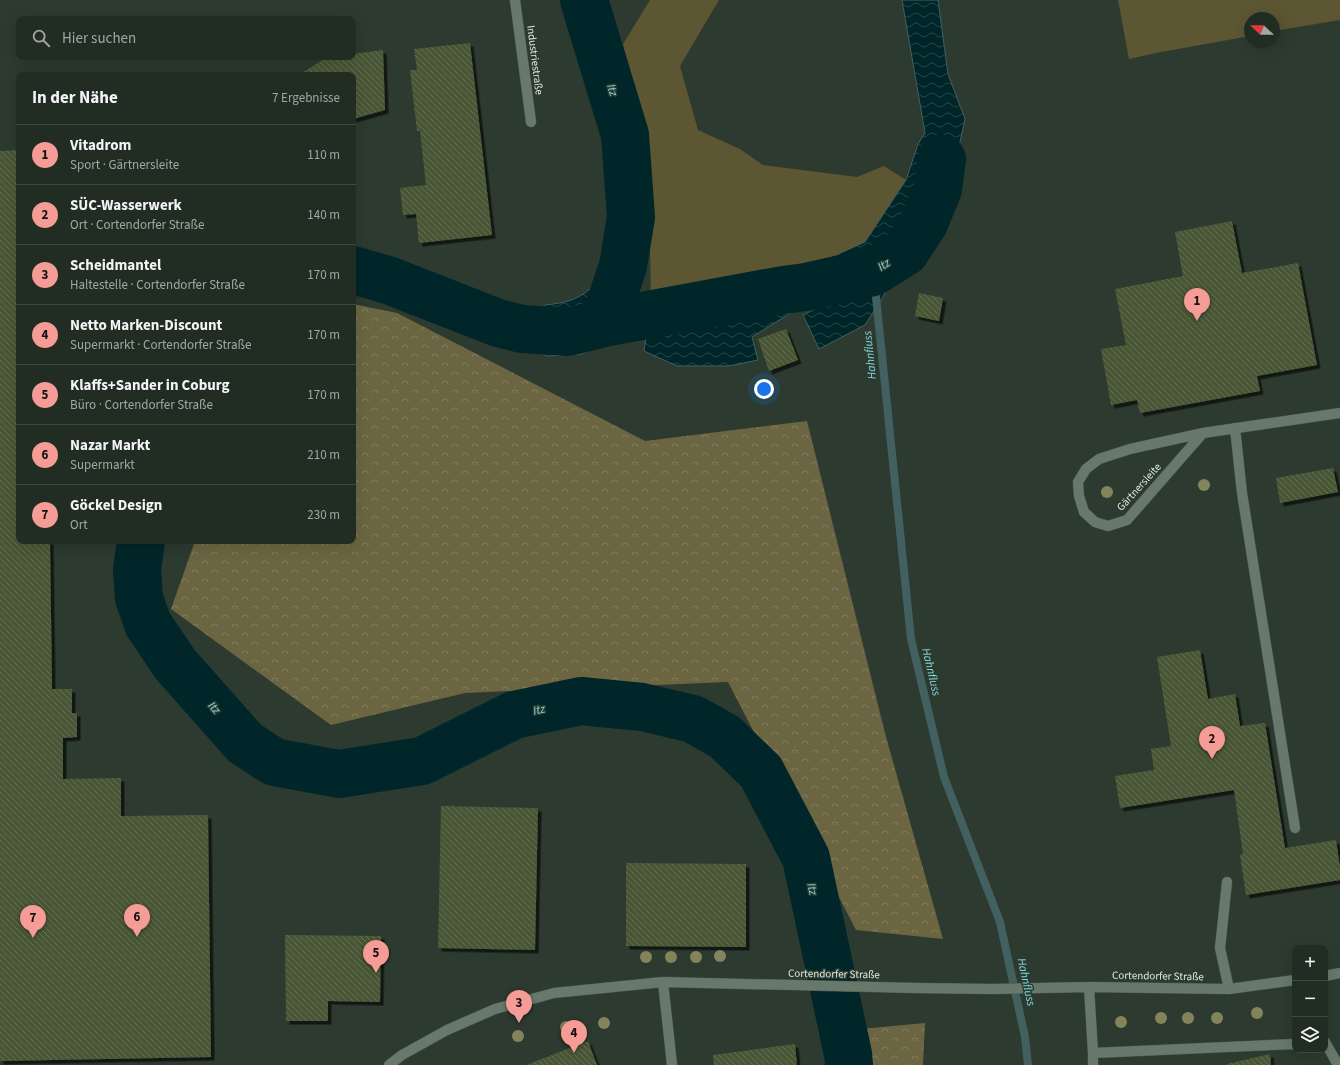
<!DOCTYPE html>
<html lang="de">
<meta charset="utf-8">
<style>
body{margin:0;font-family:"Source Sans 3",sans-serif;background:#2d3830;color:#f1f3f6}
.controls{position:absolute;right:12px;bottom:12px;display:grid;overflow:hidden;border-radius:8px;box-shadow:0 4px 16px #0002}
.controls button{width:36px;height:36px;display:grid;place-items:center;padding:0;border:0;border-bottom:1px solid #3e4841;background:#212c23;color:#f1f3f6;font:20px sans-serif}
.compass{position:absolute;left:1244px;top:12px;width:36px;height:36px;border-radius:50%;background:#212c23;box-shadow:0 4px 16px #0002;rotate:292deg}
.you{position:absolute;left:764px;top:389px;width:14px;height:14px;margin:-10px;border:3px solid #fff;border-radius:50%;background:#1a73e8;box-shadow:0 0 0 6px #1a73e833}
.badge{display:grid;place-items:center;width:26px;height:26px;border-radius:50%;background:#f59c96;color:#111;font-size:13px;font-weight:700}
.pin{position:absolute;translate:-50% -33px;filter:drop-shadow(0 1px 2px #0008)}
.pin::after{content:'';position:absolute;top:21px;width:14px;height:12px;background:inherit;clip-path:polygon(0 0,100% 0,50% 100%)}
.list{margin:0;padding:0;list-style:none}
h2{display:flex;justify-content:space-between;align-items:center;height:52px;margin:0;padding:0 16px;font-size:17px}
h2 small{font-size:13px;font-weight:400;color:#a2a7a6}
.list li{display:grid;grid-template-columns:26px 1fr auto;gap:12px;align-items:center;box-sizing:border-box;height:60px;padding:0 16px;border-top:1px solid #3e4841}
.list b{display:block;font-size:15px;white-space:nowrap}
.list p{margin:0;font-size:13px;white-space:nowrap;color:#a2a7a6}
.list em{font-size:13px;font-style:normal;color:#a2a7a6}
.icon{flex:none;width:22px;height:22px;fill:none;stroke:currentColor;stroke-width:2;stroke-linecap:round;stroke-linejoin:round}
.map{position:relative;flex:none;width:1340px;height:1065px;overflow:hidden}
.search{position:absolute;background:#212c23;box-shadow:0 4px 16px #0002;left:16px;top:16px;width:340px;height:44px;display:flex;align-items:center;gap:10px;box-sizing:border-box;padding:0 14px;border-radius:8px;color:#a2a7a6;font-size:15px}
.panel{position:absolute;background:#212c23;box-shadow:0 4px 16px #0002;left:16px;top:72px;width:340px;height:472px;border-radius:8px}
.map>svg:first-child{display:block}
.green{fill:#5c5633}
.forest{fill:url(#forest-crowns)}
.water{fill:url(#water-waves);stroke:#436060}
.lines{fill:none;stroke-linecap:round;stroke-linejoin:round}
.stream{stroke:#436060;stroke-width:8}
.river{stroke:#002629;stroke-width:48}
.building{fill:url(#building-back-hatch);filter:url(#shadow)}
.minor-casing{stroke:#49554c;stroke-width:11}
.minor{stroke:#68786b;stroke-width:10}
.tree{fill:#83845c}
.labels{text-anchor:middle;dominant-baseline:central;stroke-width:3;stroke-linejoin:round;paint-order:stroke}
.street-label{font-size:11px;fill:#dfe8e1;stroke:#2c3a2f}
.water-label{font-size:12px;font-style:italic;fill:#82d7de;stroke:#2c3a2f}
</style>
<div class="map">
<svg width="1340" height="1065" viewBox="0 0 1340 1065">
<defs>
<pattern id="forest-crowns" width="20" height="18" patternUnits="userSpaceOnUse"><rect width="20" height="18" fill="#6b6641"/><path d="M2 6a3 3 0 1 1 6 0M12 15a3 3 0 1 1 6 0" fill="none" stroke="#807c5c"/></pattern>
<pattern id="water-waves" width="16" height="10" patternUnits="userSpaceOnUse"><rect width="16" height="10" fill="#002629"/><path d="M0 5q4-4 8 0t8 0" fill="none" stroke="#254648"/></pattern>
<pattern id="building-back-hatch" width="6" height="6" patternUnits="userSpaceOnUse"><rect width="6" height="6" fill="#4a5736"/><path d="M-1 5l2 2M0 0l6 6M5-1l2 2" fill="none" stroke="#646f53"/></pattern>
<filter id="shadow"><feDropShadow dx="3.5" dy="3.5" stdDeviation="0" flood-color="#0009"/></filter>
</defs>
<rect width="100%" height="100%" fill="#2c3a2f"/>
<path class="green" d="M650,0H719L680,66L698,130L740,149L763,165L857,177L884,166L906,180L865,242L836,255L797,271L651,301L648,151L623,44Z
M1118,0H1340V20L1274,31V18H1250V36L1156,53L1129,59Z"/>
<path class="forest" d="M353,304L397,313L645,441L807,421L886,737L943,939L856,930L728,682L465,693L331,725L171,609L195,541H353Z
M925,1023L923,1065H865L861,1029Z"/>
<path class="water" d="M902,0H938L948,74L965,119L960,142L940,193L883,297L865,325L819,349L803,315L839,297L836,255L865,242L906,180L918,144L925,133Z
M797,271L805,304L752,337L758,360L729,366H677L644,351L651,301Z
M590,289L623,311L608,339L582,354L547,356L514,340L545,305C563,303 576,301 590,289Z"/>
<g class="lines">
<path class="stream" d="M876,297L911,639L944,777L1000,922L1025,1037L1028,1065"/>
<path class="river" d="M584,0L625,135L631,217L623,266L604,323
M353,270L388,280L498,323L522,329L568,332L604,323L783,290L806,287L873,272L905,252L924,223L938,189L942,159
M141,541L137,570L139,598L148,624L175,664L245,743L274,762L339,774L422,761L514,715L581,701L642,707L693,719L725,737L761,772L806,858L848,1054L849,1065"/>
</g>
<path class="building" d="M470,43L492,235L419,243L416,214L403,215L400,188L426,185L420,131H417L410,70H417L414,49Z
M383,50L385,110L353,119V75H299L327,57H353V54Z
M19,150V541H50L52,689H72V713H77V737L63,738V779L121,778V816L208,815L211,1057L0,1061V151Z
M1232,221L1242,273L1298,263L1317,365L1257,376L1260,391L1140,413L1137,400L1111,405L1101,349L1126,345L1115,289L1183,276L1175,232Z
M919,293L943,298L939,321L915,316Z
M786,329L798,360L769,371L758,339Z
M1333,468L1338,492L1280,503L1276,478Z
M1200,650L1208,699L1235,694L1240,726L1265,723L1285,848L1336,840L1340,867V880L1246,895L1240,855L1243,854L1234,790L1120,808L1115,776L1154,770L1151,749L1171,746L1157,657Z
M441,806L538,808L535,950L438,948Z
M626,863L746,864V947L626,946Z
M285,935L381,936L380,1002L328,1001V1021H286Z
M588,1041L597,1065H526Z
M795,1044L797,1065H714L713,1055Z
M1270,1054L1271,1065H1227V1064Z"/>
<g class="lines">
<defs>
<path id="minor" d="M515,0L531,122
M1235,428L1242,493L1295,828
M1203,433L1127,520L1108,526L1095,522L1084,512L1079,496L1078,482L1086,469L1099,459L1130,449L1203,433L1340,413
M1227,882L1220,948L1229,989
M1325,976L1340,973
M663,982L672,1065
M1089,987L1093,1053L1295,1044
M1325,1042L1338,1065
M1093,1053V1065
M389,1065L402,1055L447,1030L495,1009L554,993L663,982L916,988L992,989L1089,987L1229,989L1295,980"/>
</defs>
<use href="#minor" class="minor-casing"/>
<use href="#minor" class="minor"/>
</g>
<g class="tree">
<circle cx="1204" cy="485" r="6"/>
<circle cx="1107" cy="492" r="6"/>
<circle cx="720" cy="956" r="6"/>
<circle cx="646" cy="957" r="6"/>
<circle cx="671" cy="957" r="6"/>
<circle cx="696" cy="957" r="6"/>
<circle cx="1257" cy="1013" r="6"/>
<circle cx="1161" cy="1018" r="6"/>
<circle cx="1188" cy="1018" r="6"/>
<circle cx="1217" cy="1018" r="6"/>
<circle cx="1121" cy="1022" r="6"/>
<circle cx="604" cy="1023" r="6"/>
<circle cx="566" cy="1027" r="6"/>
<circle cx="518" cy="1036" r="6"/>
</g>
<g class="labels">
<g class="street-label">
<text transform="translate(535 60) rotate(83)">Industriestraße</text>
<text transform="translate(1139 487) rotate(-48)">Gärtnersleite</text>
<text transform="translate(834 974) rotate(1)">Cortendorfer Straße</text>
<text transform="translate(1158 976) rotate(1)">Cortendorfer Straße</text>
</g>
<g class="water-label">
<text transform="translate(612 90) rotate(73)">Itz</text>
<text transform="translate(884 265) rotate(-33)">Itz</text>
<text transform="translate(870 355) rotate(-96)">Hahnfluss</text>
<text transform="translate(931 672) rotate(77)">Hahnfluss</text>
<text transform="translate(214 708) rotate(48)">Itz</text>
<text transform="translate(539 710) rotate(-12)">Itz</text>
<text transform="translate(812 889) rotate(78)">Itz</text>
<text transform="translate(1026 982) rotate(78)">Hahnfluss</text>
</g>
</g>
</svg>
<div class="controls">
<button>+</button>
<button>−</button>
<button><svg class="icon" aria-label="layers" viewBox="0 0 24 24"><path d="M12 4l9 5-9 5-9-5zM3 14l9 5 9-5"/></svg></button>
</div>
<svg class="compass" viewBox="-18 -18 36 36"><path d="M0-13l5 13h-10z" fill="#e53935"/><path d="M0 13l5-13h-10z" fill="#a2a7a6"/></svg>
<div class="you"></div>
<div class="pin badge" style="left:1197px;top:321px">1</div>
<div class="pin badge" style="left:1212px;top:759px">2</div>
<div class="pin badge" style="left:519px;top:1023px">3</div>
<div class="pin badge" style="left:574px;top:1053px">4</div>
<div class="pin badge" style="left:376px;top:973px">5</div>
<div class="pin badge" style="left:137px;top:937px">6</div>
<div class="pin badge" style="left:33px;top:938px">7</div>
<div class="search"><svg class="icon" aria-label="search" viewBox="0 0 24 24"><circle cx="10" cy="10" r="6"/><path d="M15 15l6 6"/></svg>Hier suchen</div>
<section class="panel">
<h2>In der Nähe<small>7 Ergebnisse</small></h2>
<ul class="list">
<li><span class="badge">1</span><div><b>Vitadrom</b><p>Sport · Gärtnersleite</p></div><em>110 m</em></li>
<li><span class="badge">2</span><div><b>SÜC-Wasserwerk</b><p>Ort · Cortendorfer Straße</p></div><em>140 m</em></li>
<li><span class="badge">3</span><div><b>Scheidmantel</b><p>Haltestelle · Cortendorfer Straße</p></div><em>170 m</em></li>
<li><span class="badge">4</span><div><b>Netto Marken-Discount</b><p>Supermarkt · Cortendorfer Straße</p></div><em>170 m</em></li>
<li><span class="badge">5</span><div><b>Klaffs+Sander in Coburg</b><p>Büro · Cortendorfer Straße</p></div><em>170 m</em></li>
<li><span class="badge">6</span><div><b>Nazar Markt</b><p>Supermarkt</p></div><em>210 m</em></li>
<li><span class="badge">7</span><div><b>Göckel Design</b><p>Ort</p></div><em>230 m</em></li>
</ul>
</section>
</div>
